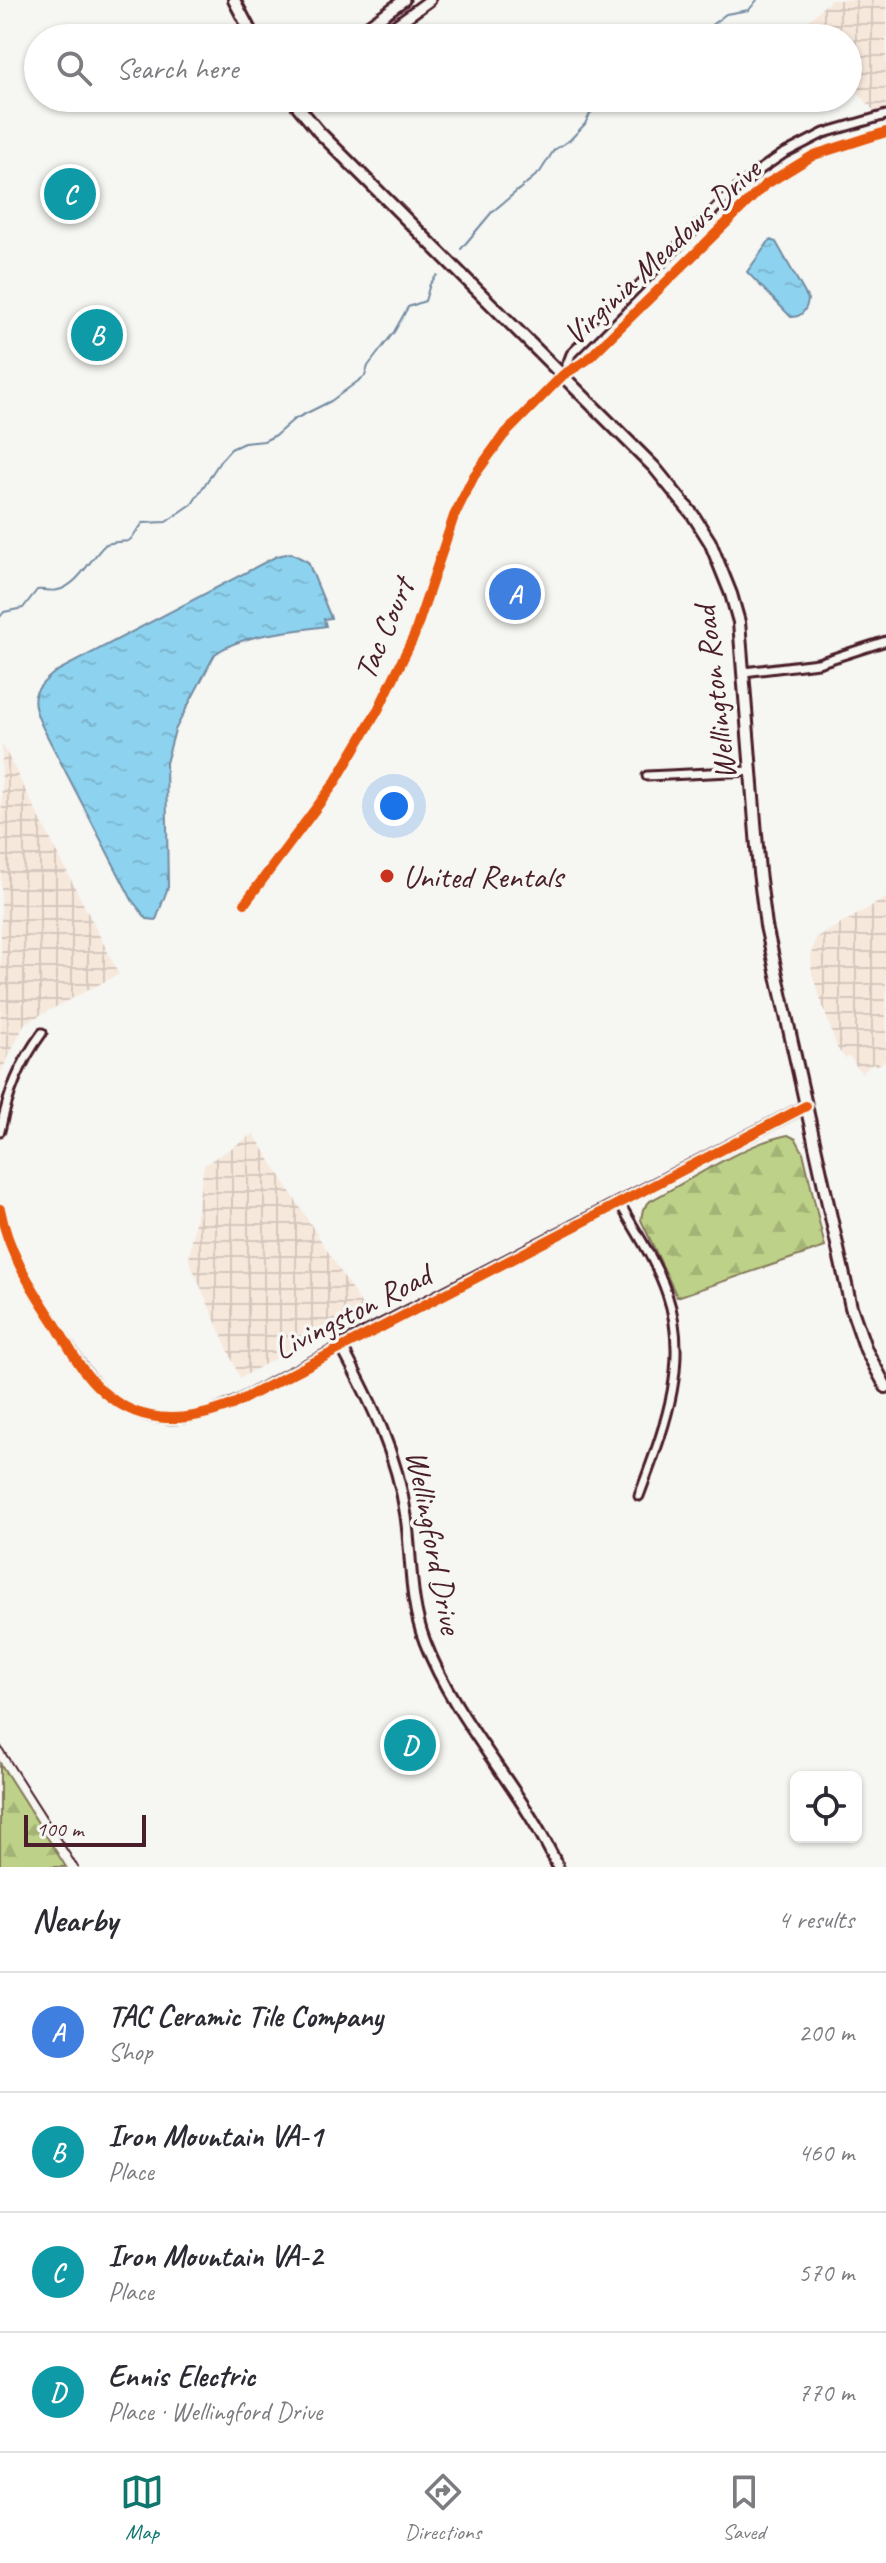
<!DOCTYPE html>
<meta charset="utf-8">
<style>
body{margin:0;font-family:Caveat,sans-serif;background:#f2f2f3;color:#2b2b33}
.controls{position:absolute;right:24px;bottom:24px;display:grid;overflow:hidden;border-radius:12px;box-shadow:0 2px 6px #0004}
.controls button{width:72px;height:72px;display:grid;place-items:center;padding:0;border:0;border-bottom:2px solid #e1e1e2;background:#fff;color:#2b2b33;font:40px sans-serif}
.scale{position:absolute;left:24px;bottom:20px;width:122px;box-sizing:border-box;padding-left:8px;border:4px solid #4a1f2b;border-top:0;font-size:22px;line-height:28px;white-space:nowrap;color:#4a1f2b;-webkit-text-stroke:6px #f6f6f2;paint-order:stroke}
.you{position:absolute;left:394px;top:806px;width:28px;height:28px;margin:-20px;border:6px solid #fff;border-radius:50%;background:#1a73e8;box-shadow:0 0 0 12px #1a73e833}
.badge{display:grid;place-items:center;width:52px;height:52px;border-radius:50%;background:#0f766e;color:#fff;font-size:26px;font-weight:700}
.pin{position:absolute;translate:-50% -50%;border:4px solid #fff;box-shadow:0 2px 8px #0006}
.list{margin:0;padding:0;list-style:none}
h2{display:flex;justify-content:space-between;align-items:center;height:104px;margin:0;padding:0 32px;font-size:34px}
h2 small{font-size:26px;font-weight:400;color:#7c7c81}
.list li{display:grid;grid-template-columns:52px 1fr auto;gap:24px;align-items:center;box-sizing:border-box;height:120px;padding:0 32px;border-top:2px solid #e1e1e2}
.list b{display:block;font-size:30px;white-space:nowrap}
.list p{margin:0;font-size:26px;white-space:nowrap;color:#7c7c81}
.list em{font-size:26px;font-style:normal;color:#7c7c81}
.icon{flex:none;width:44px;height:44px;fill:none;stroke:currentColor;stroke-width:2;stroke-linecap:round;stroke-linejoin:round}
.map{position:relative;flex:none;width:886px;height:1867px;overflow:hidden}
.search{position:absolute;background:#fff;box-shadow:0 2px 6px #0004;left:24px;right:24px;top:24px;height:88px;display:flex;align-items:center;gap:20px;box-sizing:border-box;padding:0 28px;border-radius:44px;color:#7c7c81;font-size:30px}
.sheet{height:584px;background:#fff}
nav{display:flex;justify-content:space-around;align-items:center;box-sizing:border-box;height:112px;border-top:2px solid #e1e1e2;background:#fff;font-size:22px;color:#7c7c81}
nav a{display:grid;justify-items:center;gap:4px}
nav .on{color:#0f766e}
.map>svg:first-child{display:block}
.industrial{fill:url(#industrial-grid)}
.forest{fill:url(#forest-firs);stroke:#84785a;stroke-width:2}
.water{fill:url(#water-ripples);stroke:#728ba1;stroke-width:2}
.lines{fill:none;stroke-linecap:round;stroke-linejoin:round}
.stream{stroke:#728ba1;stroke-width:2}
.minor-casing{stroke:#4a1f2b;stroke-width:13}
.tertiary-casing{stroke:#4a1f2b;stroke-width:15}
.secondary-casing{stroke:#4a1f2b;stroke-width:16}
.minor{stroke:#f6f6f2;stroke-width:7}
.tertiary{stroke:#f6f6f2;stroke-width:9}
.secondary{stroke:#f6f6f2;stroke-width:10}
.rail{stroke:#4a1f2b;stroke-width:2}
.cycleway-casing{stroke:#f6f6f2;stroke-width:15}
.cycleway{stroke:#e8590c;stroke-width:10}
.poi-dot{fill:#c8321e;stroke:#f6f6f2;stroke-width:3}
.labels{text-anchor:middle;dominant-baseline:central;stroke-width:7;stroke-linejoin:round;paint-order:stroke}
.street-label{font-size:32px;fill:#4a1f2b;stroke:#f6f6f2}
.poi-label{font-size:32px;fill:#4a1f2b;stroke:#f6f6f2;text-anchor:start}
</style>
<div class="map">
<svg width="886" height="1867" viewBox="0 0 886 1867">
<defs>
<pattern id="industrial-grid" width="8" height="8" patternUnits="userSpaceOnUse" patternTransform="scale(2)"><rect width="8" height="8" fill="#f7e8dc"/><path d="M0 4h8M4 0v8" fill="none" stroke="#d5c7bd"/></pattern>
<pattern id="forest-firs" width="22" height="20" patternUnits="userSpaceOnUse" patternTransform="scale(2)"><rect width="22" height="20" fill="#bdd288"/><path d="M5 1l3.5 6h-7zM16 11l3.5 6h-7z" fill="#a4b476"/></pattern>
<pattern id="water-ripples" width="26" height="14" patternUnits="userSpaceOnUse" patternTransform="scale(2)"><rect width="26" height="14" fill="#8dd3ef"/><path d="M2 4q2-2 4 0t4 0M15 11q2-2 4 0t4 0" fill="none" stroke="#7bb5cd"/></pattern>
</defs>
<rect width="100%" height="100%" fill="#f6f6f2"/>
<filter id="ink" filterUnits="userSpaceOnUse"><feTurbulence type="fractalNoise" baseFrequency=".0125" numOctaves="2"/><feDisplacementMap in="SourceGraphic" scale="16" xChannelSelector="R" yChannelSelector="G"/><feConvolveMatrix kernelMatrix="1 2 1 2 8 2 1 2 1" color-interpolation-filters="sRGB"/></filter>
<g filter="url(#ink)">
<path class="industrial" d="M831,0H886V125L848,81V38H810L801,27Z
M2,744L119,974L25,1023L0,1074Z
M886,898V1060L876,1066L873,1064L861,1073L850,1057L845,1058L837,1048L812,974L811,954L816,938Z
M254,1134L364,1309L240,1378L189,1260L204,1165Z"/>
<path class="forest" d="M788,1135L796,1139L803,1152L825,1247L677,1297L641,1220L643,1209L650,1201C688,1181 748,1142 788,1135Z
M0,1763L66,1867H0Z"/>
<path class="water" d="M770,240L776,242L808,299C807,309 802,317 791,317L747,272Z
M291,553L308,562L331,618L324,619L326,626C290,632 244,633 215,654L175,730L166,763L168,887L156,920L147,919L132,900L42,726C29,697 32,692 55,672L277,556Z"/>
<g class="lines">
<path class="stream" d="M688,38L705,30L726,14L749,10L757,0
M461,249L492,212L540,172L554,150L570,140L585,124L590,114L607,98
M0,617L4,612L23,608L37,590C44,589 51,592 58,590C79,585 91,557 106,544C136,536 121,552 143,523L166,522L192,504L221,460L231,449L244,443L264,441L276,435L293,420L331,401L365,376L368,366L394,332L408,307L425,301L430,284L437,275"/>
<defs>
<path id="minor" d="M563,375L571,354L721,203L758,171L783,154L824,133L886,115
M744,672L818,663L886,641
M647,776L751,771
M245,903L334,784L378,710L414,636L454,516L474,476L503,436L563,375L587,360L765,185L814,155L886,132
M0,1131C8,1094 19,1064 42,1033
M619,1202C636,1232 656,1261 667,1294C691,1364 663,1431 639,1496
M0,1209C9,1257 36,1295 62,1335C73,1352 83,1371 97,1385C155,1445 216,1414 276,1380C297,1369 319,1358 341,1346"/>
<path id="tertiary" d="M351,38L404,0
M378,38L430,0
M558,1867C522,1788 456,1723 425,1642C409,1600 412,1559 406,1516C397,1454 371,1401 341,1346L806,1106"/>
<path id="secondary" d="M234,0L254,38
M291,98L319,132L654,467L693,515L710,542L731,594L739,622L759,872L766,926L851,1307L866,1350L886,1387"/>
</defs>
<use href="#minor" class="minor-casing"/>
<use href="#tertiary" class="tertiary-casing"/>
<use href="#secondary" class="secondary-casing"/>
<use href="#minor" class="minor"/>
<use href="#tertiary" class="tertiary"/>
<use href="#secondary" class="secondary"/>
<path class="rail" d="M0,1745L78,1867"/>
<defs>
<path id="cycleway" d="M245,903L334,784L378,710L414,636L454,516L474,476L503,436L563,375L587,360L765,185L814,155L886,132
M0,1209C8,1251 29,1284 52,1319C66,1341 78,1367 96,1385C136,1426 183,1424 232,1405L806,1106"/>
</defs>
<use href="#cycleway" class="cycleway-casing"/>
<use href="#cycleway" class="cycleway"/>
</g>
</g>
<circle class="poi-dot" cx="387" cy="876" r="8"/>
<g class="labels">
<g class="street-label">
<text transform="translate(662 252) rotate(-43)">Virginia Meadows Drive</text>
<text transform="translate(384 629) rotate(-67)">Tac Court</text>
<text transform="translate(715 693) rotate(-97)">Wellington Road</text>
<text transform="translate(352 1312) rotate(-27)">Livingston Road</text>
<text transform="translate(434 1542) rotate(79)">Wellingford Drive</text>
</g>
<g class="poi-label">
<text x="403" y="876">United Rentals</text>
</g>
</g>
</svg>
<div class="controls">
<button><svg class="icon" aria-label="locate" viewBox="0 0 24 24"><circle cx="12" cy="12" r="6"/><path d="M12 2v4M12 18v4M2 12h4M18 12h4"/></svg></button>
</div>
<div class="scale">100 m</div>
<div class="you"></div>
<div class="pin badge" style="left:515px;top:594px;background:#3f7fe0">A</div>
<div class="pin badge" style="left:97px;top:335px;background:#0f9aa8">B</div>
<div class="pin badge" style="left:70px;top:194px;background:#0f9aa8">C</div>
<div class="pin badge" style="left:410px;top:1745px;background:#0f9aa8">D</div>
<div class="search"><svg class="icon" aria-label="search" viewBox="0 0 24 24"><circle cx="10" cy="10" r="6"/><path d="M15 15l6 6"/></svg>Search here</div>
</div>
<section class="sheet">
<h2>Nearby<small>4 results</small></h2>
<ul class="list">
<li><span class="badge" style="background:#3f7fe0">A</span><div><b>TAC Ceramic Tile Company</b><p>Shop</p></div><em>200 m</em></li>
<li><span class="badge" style="background:#0f9aa8">B</span><div><b>Iron Mountain VA-1</b><p>Place</p></div><em>460 m</em></li>
<li><span class="badge" style="background:#0f9aa8">C</span><div><b>Iron Mountain VA-2</b><p>Place</p></div><em>570 m</em></li>
<li><span class="badge" style="background:#0f9aa8">D</span><div><b>Ennis Electric</b><p>Place · Wellingford Drive</p></div><em>770 m</em></li>
</ul>
</section>
<nav>
<a class="on"><svg class="icon" aria-label="map" viewBox="0 0 24 24"><path d="M3 6l6-2 6 2 6-2v14l-6 2-6-2-6 2zM9 4v14M15 6v14"/></svg>Map</a>
<a><svg class="icon" aria-label="directions" viewBox="0 0 24 24"><path d="M12 3l9 9-9 9-9-9zM9 14v-3h6M13 9l2 2-2 2"/></svg>Directions</a>
<a><svg class="icon" aria-label="saved" viewBox="0 0 24 24"><path d="M7 4h10v16l-5-4-5 4z"/></svg>Saved</a>
</nav>
